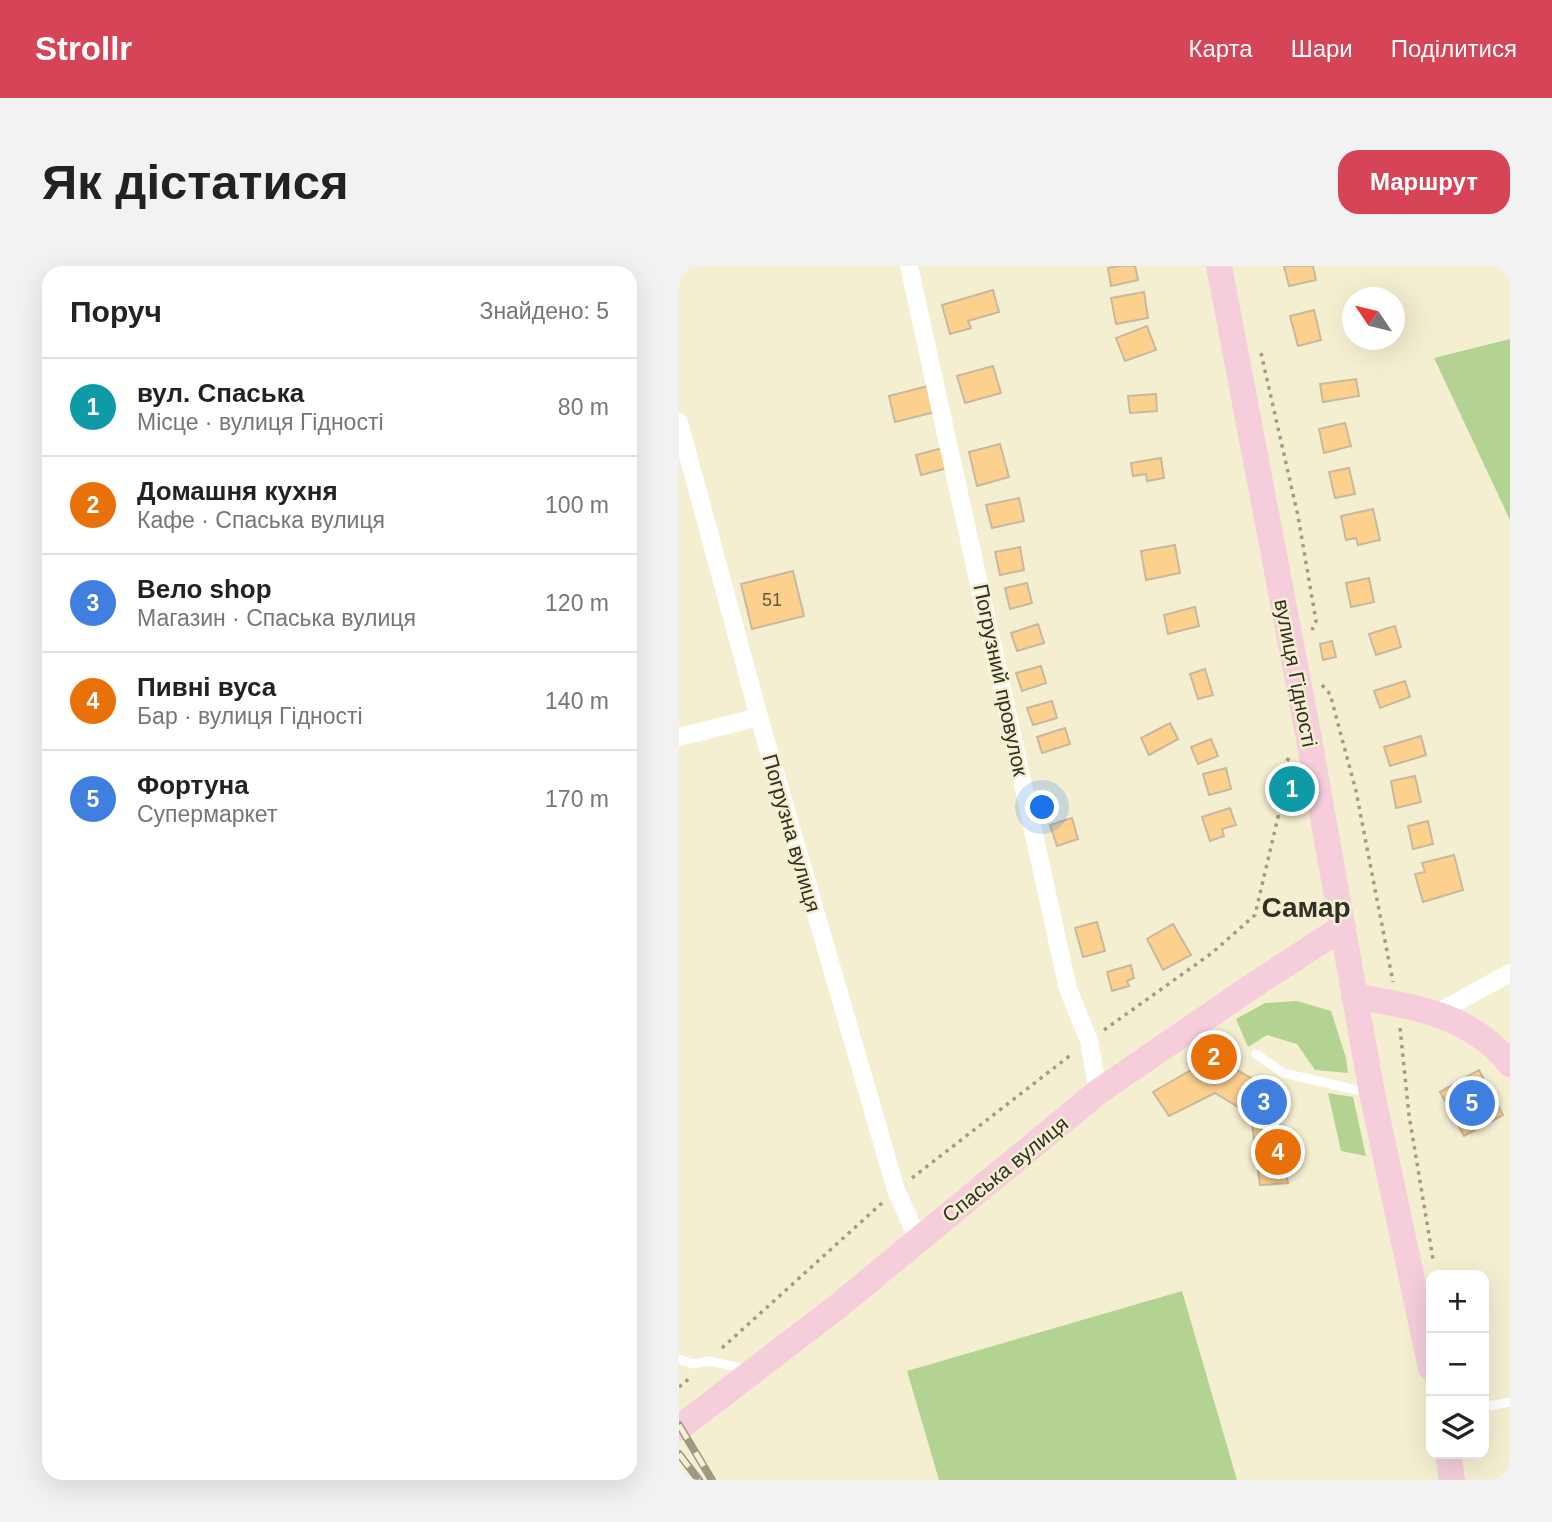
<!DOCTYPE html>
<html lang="uk">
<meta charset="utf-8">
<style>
body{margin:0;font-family:Helvetica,sans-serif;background:#f2f2f2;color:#222}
.controls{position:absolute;right:21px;bottom:21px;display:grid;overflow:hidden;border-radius:14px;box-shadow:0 7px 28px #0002}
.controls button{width:63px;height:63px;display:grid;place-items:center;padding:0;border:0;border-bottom:2px solid #e0e0e0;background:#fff;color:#222;font:35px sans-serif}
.compass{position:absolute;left:663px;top:21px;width:63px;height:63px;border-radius:50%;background:#fff;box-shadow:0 7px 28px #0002;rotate:305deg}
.you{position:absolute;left:364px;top:542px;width:24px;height:24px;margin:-18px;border:5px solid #fff;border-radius:50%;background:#1a73e8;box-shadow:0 0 0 10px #1a73e833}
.badge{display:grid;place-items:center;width:46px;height:46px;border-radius:50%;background:#d54557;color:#fff;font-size:23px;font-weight:700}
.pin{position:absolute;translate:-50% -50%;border:4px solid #fff;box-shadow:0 2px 7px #0006}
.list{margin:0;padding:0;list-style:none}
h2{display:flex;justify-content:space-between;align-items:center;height:91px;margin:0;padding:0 28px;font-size:30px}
h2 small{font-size:23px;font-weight:400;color:#767676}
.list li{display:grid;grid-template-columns:46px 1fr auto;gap:21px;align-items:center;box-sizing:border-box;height:98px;padding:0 28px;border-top:2px solid #e0e0e0}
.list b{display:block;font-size:26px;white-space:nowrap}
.list p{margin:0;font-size:23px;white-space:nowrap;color:#767676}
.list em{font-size:23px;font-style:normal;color:#767676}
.icon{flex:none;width:38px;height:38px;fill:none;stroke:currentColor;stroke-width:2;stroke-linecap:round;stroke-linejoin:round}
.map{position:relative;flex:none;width:831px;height:1214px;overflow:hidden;border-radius:21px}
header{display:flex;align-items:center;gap:42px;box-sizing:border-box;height:98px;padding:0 35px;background:#d54557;color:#fff}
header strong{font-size:33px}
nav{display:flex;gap:38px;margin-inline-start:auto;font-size:24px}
.intro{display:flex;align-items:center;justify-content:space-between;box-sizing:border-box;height:168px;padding:0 42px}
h1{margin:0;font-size:49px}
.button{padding:18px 32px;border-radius:21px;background:#d54557;color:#fff;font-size:24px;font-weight:700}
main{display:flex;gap:42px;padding:0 42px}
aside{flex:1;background:#fff;border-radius:21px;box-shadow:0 7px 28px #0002}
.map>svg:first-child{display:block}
.green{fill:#b4d393}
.building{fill:#fcd18e;stroke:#c8b89f;stroke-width:2}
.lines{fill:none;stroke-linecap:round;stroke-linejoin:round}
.path{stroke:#a09c87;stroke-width:3.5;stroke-dasharray:3.5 5;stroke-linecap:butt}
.lane{stroke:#fff;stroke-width:9}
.street{stroke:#fff;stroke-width:18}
.secondary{stroke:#f6cedb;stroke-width:26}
.rail-casing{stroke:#9d9984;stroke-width:8}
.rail{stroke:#f5efd2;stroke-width:5;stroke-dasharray:16;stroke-linecap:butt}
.labels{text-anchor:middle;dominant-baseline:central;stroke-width:5;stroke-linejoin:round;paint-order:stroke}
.number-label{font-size:18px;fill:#64583e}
.street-label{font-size:21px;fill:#323024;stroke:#f5efd2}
.district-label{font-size:28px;font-weight:bold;fill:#323024;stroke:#f5efd2}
</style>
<header>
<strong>Strollr</strong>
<nav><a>Карта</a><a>Шари</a><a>Поділитися</a></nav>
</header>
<div class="intro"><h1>Як дістатися</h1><a class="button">Маршрут</a></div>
<main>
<aside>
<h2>Поруч<small>Знайдено: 5</small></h2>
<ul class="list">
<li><span class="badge" style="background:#0f9aa8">1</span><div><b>вул. Спаська</b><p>Місце · вулиця Гідності</p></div><em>80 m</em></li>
<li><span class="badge" style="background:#e8710a">2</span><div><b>Домашня кухня</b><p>Кафе · Спаська вулиця</p></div><em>100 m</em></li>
<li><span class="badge" style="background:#3f7fe0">3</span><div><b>Вело shop</b><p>Магазин · Спаська вулиця</p></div><em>120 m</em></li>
<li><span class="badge" style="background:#e8710a">4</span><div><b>Пивні вуса</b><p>Бар · вулиця Гідності</p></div><em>140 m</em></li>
<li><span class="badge" style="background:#3f7fe0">5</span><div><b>Фортуна</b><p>Супермаркет</p></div><em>170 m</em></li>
</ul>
</aside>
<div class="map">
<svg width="831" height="1214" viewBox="0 0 831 1214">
<rect width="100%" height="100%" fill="#f5efd2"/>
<path class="green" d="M831,73V254L755,92Z
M618,735L652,745L667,792L669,807L636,804L618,778L588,769L569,781L557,753L586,737Z
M649,827L674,831L687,890L662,885Z
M503,1025L558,1214H260L228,1105Z"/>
<path class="building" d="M439,0H456L459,14L432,20L429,2Z
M605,0H634L637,14L610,20Z
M314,24L320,46L289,55L292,62L271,68L263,39Z
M465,26L469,52L437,58L432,32Z
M635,44L642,74L619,80L611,50Z
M468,60L477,84L446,95L437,72Z
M314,100L322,127L286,137L278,110Z
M677,113L680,130L644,136L641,118Z
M249,120L256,146L216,156L210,130Z
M477,128L478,145L451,147L449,130Z
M666,157L672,180L645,187L640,163Z
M321,178L330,211L298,220L290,186Z
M264,182L269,202L242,209L237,189Z
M482,192L485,212L468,215L467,208L454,210L452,197Z
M670,202L676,228L656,232L650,206Z
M340,232L345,255L313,262L307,239Z
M694,243L701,274L679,279L677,272L667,274L662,250Z
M496,279L501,307L467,314L462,285Z
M341,281L345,304L321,309L316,286Z
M114,305L125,350L73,363L62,318Z
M690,312L695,336L672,341L667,317Z
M348,317L353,337L331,343L326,322Z
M516,341L520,360L489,368L485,349Z
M359,358L365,377L338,385L332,367Z
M716,360L722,381L697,389L690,368Z
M653,375L657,391L644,394L641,378Z
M362,400L367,417L343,425L337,407Z
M526,403L534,429L519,433L511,408Z
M726,415L731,431L701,442L695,425Z
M373,435L378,452L354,459L348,442Z
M491,457L499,473L470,489L462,472Z
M386,462L391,478L363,487L358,471Z
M742,470L747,489L711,500L705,481Z
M532,473L539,490L519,498L512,481Z
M547,502L552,523L530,529L524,508Z
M736,510L742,536L717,542L712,515Z
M617,512L620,533L609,534L606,514Z
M551,542L557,559L543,563L545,570L531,575L523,551Z
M393,552L399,573L378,580L371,559Z
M749,555L754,578L734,583L729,560Z
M775,589L784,624L744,636L736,608L746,606L743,597Z
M418,656L426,685L404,691L396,662Z
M494,658L512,689L484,704L468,673Z
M452,699L455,712L448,715L450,720L433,725L428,706Z
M535,791L591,823L609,917L581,919L572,849L536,827L490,850L474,826Z
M800,804L824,849L785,870L761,826Z"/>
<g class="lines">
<path class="path" d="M582,87L619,250L637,355L633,364
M643,419L651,428L677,525L714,716
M721,762L730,849L754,993
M425,764L533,687L576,649L599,551L603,502L610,492
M233,912L393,788
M43,1082L203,937
M0,1121L12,1111"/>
<path class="lane" d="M577,788L604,807L691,827
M0,1093L14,1098L30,1095L67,1103
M805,1141L831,1136"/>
<path class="street" d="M230,0L389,723L410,775L419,826
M0,156L80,451L217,924L239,973
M0,471L80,451
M758,747L831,707"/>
<path class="secondary" d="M540,0L630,473L693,827L752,1102
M675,730C734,741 790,747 831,798
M0,1162L158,1041L419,826L569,723L664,661
M769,1188L773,1214"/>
<defs>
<path id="rail" d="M0,1159L33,1214
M0,1188L20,1214"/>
</defs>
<use href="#rail" class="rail-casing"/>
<use href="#rail" class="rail"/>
</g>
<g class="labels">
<g class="number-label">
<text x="93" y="334">51</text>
</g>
<g class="street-label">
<text transform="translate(617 407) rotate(79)">вулиця Гідності</text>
<text transform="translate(322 414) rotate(78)">Погрузний провулок</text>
<text transform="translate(113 567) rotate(74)">Погрузна вулиця</text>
<text transform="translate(326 903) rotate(-39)">Спаська вулиця</text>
</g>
<g class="district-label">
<text x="627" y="641">Самар</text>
</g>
</g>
</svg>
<div class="controls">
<button>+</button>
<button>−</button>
<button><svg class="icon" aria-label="layers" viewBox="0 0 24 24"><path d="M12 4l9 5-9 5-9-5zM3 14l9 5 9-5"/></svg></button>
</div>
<svg class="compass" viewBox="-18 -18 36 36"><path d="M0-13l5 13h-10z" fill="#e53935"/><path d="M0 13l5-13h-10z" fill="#767676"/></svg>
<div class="you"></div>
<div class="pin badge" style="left:613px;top:523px;background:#0f9aa8">1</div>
<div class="pin badge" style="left:535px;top:791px;background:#e8710a">2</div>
<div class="pin badge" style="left:585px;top:836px;background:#3f7fe0">3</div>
<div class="pin badge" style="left:599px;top:886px;background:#e8710a">4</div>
<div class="pin badge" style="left:793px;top:837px;background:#3f7fe0">5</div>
</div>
</main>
